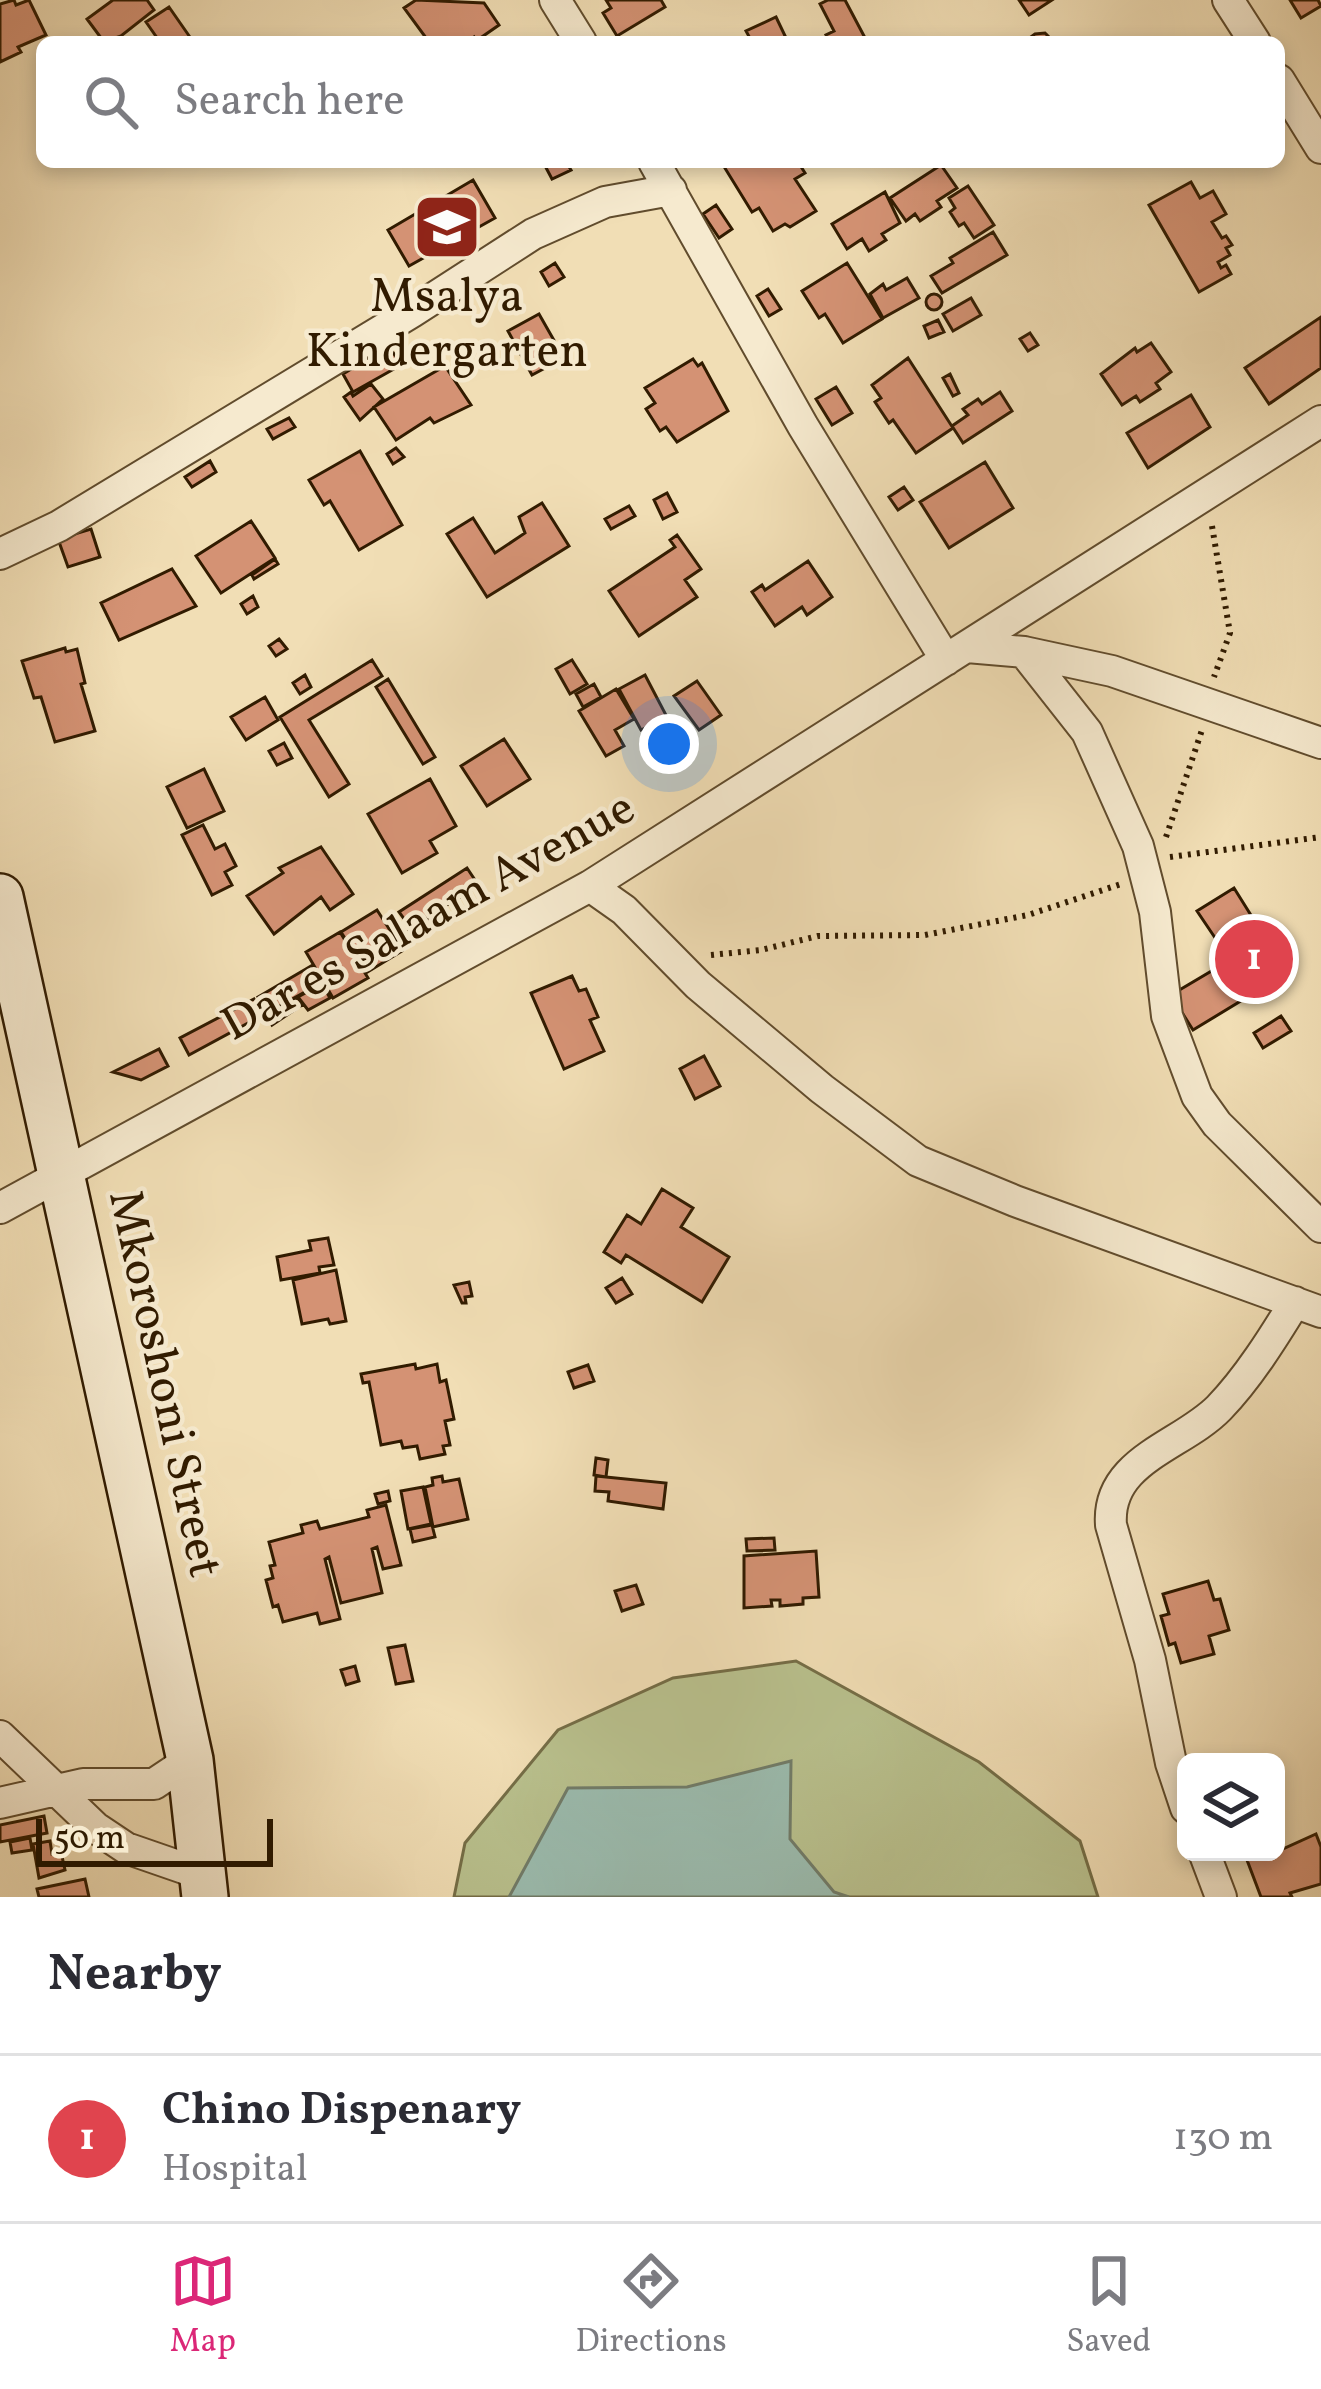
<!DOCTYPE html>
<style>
body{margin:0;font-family:Vollkorn,serif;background:#f7f7f7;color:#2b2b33}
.controls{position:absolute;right:36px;bottom:36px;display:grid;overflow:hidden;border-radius:18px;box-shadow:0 6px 18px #0003}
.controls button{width:108px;height:108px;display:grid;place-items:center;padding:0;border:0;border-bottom:3px solid #e1e1e2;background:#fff;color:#2b2b33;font:60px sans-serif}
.scale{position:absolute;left:36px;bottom:30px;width:237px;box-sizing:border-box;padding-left:12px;border:6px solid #311b00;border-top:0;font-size:33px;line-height:42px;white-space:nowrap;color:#311b00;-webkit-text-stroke:9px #f6eacf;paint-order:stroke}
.you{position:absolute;left:669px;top:744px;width:42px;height:42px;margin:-30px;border:9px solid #fff;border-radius:50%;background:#1a73e8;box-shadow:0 0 0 18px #1a73e833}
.badge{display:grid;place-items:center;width:78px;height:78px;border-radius:50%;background:#db2777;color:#fff;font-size:39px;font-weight:700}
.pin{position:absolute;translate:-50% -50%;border:6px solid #fff;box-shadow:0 3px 12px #0006}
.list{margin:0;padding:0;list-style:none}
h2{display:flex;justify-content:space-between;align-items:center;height:156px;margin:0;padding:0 48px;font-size:51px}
h2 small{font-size:39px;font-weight:400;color:#7c7c81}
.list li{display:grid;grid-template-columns:78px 1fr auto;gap:36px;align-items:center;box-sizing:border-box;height:168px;padding:0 48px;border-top:3px solid #e1e1e2}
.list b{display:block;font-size:45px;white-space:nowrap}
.list p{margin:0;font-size:39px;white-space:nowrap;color:#7c7c81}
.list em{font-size:39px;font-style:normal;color:#7c7c81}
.icon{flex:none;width:66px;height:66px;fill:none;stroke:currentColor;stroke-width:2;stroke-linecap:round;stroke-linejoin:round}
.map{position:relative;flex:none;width:1321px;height:1897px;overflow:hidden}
.search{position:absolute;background:#fff;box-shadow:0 6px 18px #0003;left:36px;right:36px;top:36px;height:132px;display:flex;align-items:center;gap:30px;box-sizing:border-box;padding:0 42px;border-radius:18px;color:#7c7c81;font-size:45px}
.sheet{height:324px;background:#fff}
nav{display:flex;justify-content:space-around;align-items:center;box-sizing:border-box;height:168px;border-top:3px solid #e1e1e2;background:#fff;font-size:33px;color:#7c7c81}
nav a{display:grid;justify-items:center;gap:6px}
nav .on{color:#db2777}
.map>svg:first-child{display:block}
.green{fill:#b9c18e;stroke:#756e47;stroke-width:3}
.water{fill:#9bbcaf;stroke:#717c69;stroke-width:3}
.building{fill:#d49274;stroke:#311b00;stroke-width:3}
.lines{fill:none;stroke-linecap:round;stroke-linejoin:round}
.street-casing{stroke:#614c2d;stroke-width:34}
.secondary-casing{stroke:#311b00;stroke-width:50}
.path{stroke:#311b00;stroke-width:6;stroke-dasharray:3 6;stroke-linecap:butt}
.street{stroke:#f6eacf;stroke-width:30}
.secondary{stroke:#f6eacf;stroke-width:45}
.labels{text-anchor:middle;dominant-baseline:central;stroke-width:9;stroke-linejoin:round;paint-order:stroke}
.poi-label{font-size:48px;fill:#311b00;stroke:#f6eacf}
.street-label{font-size:48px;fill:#311b00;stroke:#f6eacf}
</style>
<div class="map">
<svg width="1321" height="1897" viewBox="0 0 1321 1897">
<rect width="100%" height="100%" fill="#f1deb5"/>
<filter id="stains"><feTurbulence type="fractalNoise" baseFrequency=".00167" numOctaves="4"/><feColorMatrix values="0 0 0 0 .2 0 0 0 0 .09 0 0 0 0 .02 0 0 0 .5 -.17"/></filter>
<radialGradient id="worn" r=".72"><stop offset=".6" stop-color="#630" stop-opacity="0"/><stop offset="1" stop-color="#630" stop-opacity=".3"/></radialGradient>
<path class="green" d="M796,1661L979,1762L1080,1841L1098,1897H454L465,1843L558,1730L673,1678Z"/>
<path class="water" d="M791,1761L790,1839L834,1892L849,1897H509L568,1788L687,1787Z"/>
<path class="building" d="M14,0L16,5L29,0L46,35L18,47L21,52L0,62V4Z
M113,0H147L154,10L121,36L104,42L87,19Z
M416,0L484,3L499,25L476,41L474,37L467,42H429L404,8Z
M606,0H661L665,7L617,36L603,13L611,8Z
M828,0H845L864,36L853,42H830L826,35L834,31L820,4Z
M1019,0H1052L1029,15Z
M1290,0H1318L1321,6L1301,18Z
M169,7L192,40L189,42H160L146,22Z
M776,17L788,42H752L746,31Z
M1045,33L1054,42H1024L1035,34Z
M543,162H566L571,170L552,179Z
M727,162H798L805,173L795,179L816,211L790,227L785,224L773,231L759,208L752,212L723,165Z
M941,165L957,188L937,201L941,207L920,221L915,214L906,221L890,198Z
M473,180L495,218L409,266L388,230Z
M1191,182L1200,198L1213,191L1226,214L1212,222L1222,238L1226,236L1232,245L1226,248L1230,255L1218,262L1221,268L1226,265L1231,274L1199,292L1149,205Z
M968,186L994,225L974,238L964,223L959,226L950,212L955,208L949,198Z
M885,192L900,223L882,234L886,240L869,251L862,239L847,249L832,224Z
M716,205L732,229L719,238L703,214Z
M993,232L1007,255L942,293L931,276L953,263L950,258Z
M555,263L564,277L549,286L541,272Z
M847,263L882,319L843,343L825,314L819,318L802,291Z
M907,278L919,298L883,318L870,294L883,284L886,290Z
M768,289L781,309L769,316L757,296Z
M926 302a8 8 0 1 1 16 0a8 8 0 1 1-16 0Z
M971,298L981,315L953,331L943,314Z
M539,314L564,358L532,375L508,331Z
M1321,317V368L1269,404L1245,368Z
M938,320L944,332L929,338L924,326Z
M1030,333L1038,345L1028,351L1020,339Z
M1151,343L1171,372L1156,383L1160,389L1140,402L1136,396L1122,405L1101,374L1135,348L1137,352Z
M389,346L401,365L353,392L343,374Z
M908,358L953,428L916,453L893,420L889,423L875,402L881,398L872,385Z
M693,359L698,366L702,363L728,411L677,442L666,427L660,431L646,409L655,403L645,388Z
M445,366L471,405L434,423L430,418L396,440L374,407Z
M950,374L959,393L953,396L943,378Z
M371,384L383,399L360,420L344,397L351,392L353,396Z
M836,387L852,413L832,425L816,399Z
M1000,392L1012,411L963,443L952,426L968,415L963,409L978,399L982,404Z
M1191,395L1210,427L1148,468L1127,433Z
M289,418L295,427L273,439L267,429Z
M396,448L404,457L393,464L387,454Z
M360,451L402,525L359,550L330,501L324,505L309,480Z
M210,461L216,472L192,487L185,477Z
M985,462L1013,508L949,548L920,502Z
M904,487L913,500L898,510L889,497Z
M667,493L677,512L663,519L654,500Z
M542,503L569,546L487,597L447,534L473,518L495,553L525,533L519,517Z
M629,506L635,516L611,529L605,519Z
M251,521L275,558L221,593L196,556Z
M91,529L100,557L68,567L58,539Z
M677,535L701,569L685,580L697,597L639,636L609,591L675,547L670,540Z
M275,559L278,564L254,579L252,575Z
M808,561L832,597L807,615L802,607L775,626L752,592L762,585L765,590Z
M172,569L196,606L119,640L101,603Z
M253,596L258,607L247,614L241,604Z
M279,639L287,649L276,656L269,646Z
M65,648L66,652L77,649L85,683L81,684L95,731L55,742L41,697L34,698L22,661Z
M372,660L382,676L309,720L349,784L329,797L280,717Z
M572,660L587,684L570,694L556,669Z
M305,675L311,687L300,694L293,683Z
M645,675L667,717L641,730L619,689Z
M388,679L435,757L423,764L376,687Z
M697,681L721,715L699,730L674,696Z
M594,684L601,697L583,707L576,694Z
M616,689L634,719L615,730L624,746L606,756L579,711Z
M265,697L278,720L246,740L231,717Z
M504,739L530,779L487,806L461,766Z
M284,743L292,758L277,765L269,751Z
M204,769L224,811L187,828L167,787Z
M430,779L456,826L430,841L437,853L402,873L368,814Z
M203,825L215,849L225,844L236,866L225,872L232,885L212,895L182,835Z
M321,847L353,894L330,910L321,897L274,934L247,896L283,873L279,868Z
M467,868L479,886L410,927L399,912Z
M1234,888L1287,973L1193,1030L1171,995L1230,960L1197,911Z
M377,910L395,938L359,960L341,932Z
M437,914L443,924L415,940L409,930Z
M340,932L368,978L333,998L306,952Z
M396,940L402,951L366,973L360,962Z
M311,966L321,983L267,1013L258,997Z
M572,976L579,991L586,989L598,1017L590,1020L604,1051L564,1069L531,993Z
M322,984L330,998L308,1010L298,997Z
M298,998L302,1005L272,1025L267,1016Z
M254,999L263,1015L189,1055L180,1038Z
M1281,1016L1291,1031L1263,1048L1254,1033Z
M159,1049L168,1066L141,1080L113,1072Z
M704,1056L720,1086L695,1099L680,1069Z
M662,1189L693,1208L681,1227L729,1257L702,1302L626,1255L621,1263L604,1252L627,1215L641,1224Z
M328,1238L334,1265L319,1267L320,1273L281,1280L277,1257L311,1250L309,1241Z
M336,1270L346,1321L330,1324L328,1319L302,1324L293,1280Z
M622,1278L632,1294L616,1303L606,1288Z
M469,1282L472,1296L465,1297L466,1303H462L454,1285Z
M415,1364L416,1369L437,1364L440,1382L446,1380L454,1419L445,1421L450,1445L443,1446L445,1454L420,1459L417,1446L403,1448L401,1441L381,1445L369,1382L363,1383L361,1374Z
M588,1365L594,1381L574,1388L568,1372Z
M596,1458L608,1460L606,1477L594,1475Z
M442,1476L443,1482L459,1479L468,1519L433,1527L425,1487L433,1485L432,1478Z
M596,1476L666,1483L663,1509L608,1501L609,1492L595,1491Z
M423,1487L431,1524L408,1529L401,1491Z
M388,1491L390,1501L378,1504L375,1494Z
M386,1505L401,1565L383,1569L377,1547L372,1549L382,1593L341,1603L329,1557L325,1559L340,1619L320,1624L317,1613L283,1622L278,1605L273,1607L266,1580L273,1578L270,1566L275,1565L269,1542L303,1533L301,1525L317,1521L320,1529L369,1517L367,1510Z
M432,1525L435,1537L413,1542L410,1529Z
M774,1538L775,1550L747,1551L746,1539Z
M816,1551L819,1597L803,1598V1604L780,1606V1600H771L772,1606L744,1608V1556Z
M1208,1581L1214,1600L1220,1599L1229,1630L1209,1636L1214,1654L1181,1663L1175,1643L1169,1645L1161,1616L1169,1614L1163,1594Z
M636,1585L643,1604L622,1611L615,1591Z
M405,1645L413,1681L396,1684L388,1648Z
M355,1666L359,1681L346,1685L341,1670Z
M44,1816L47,1833L0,1842V1825Z
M1316,1834L1321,1847V1884L1290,1893L1292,1897H1261L1247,1860L1276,1852Z
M30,1838L32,1850L12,1853L10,1842Z
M50,1841L52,1854L61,1852L65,1870L39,1878L33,1844Z
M85,1879L89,1897H39L37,1889Z"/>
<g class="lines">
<defs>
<path id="street" d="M555,0L581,42
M1228,0L1255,42
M1279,80L1321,148
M654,162L803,426L946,660
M0,554L59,526L412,312L533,234L605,202L671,190
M967,647L1024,652L1112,671L1321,743
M1024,652L1087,732L1138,846L1155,912L1167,1016L1197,1096L1217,1124L1321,1227
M590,886L624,910L698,985L822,1089L918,1161L1015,1201L1321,1312
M0,1208L590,886L1321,421
M0,1736L96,1828L126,1848L204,1875
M0,1803L83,1784H154L190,1760
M1186,1808L1171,1763L1150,1660L1111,1525C1106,1460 1182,1446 1219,1408C1248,1378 1273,1338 1295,1302
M1204,1852L1221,1897"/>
<path id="secondary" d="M0,897L190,1760L205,1897"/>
</defs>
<use href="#street" class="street-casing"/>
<use href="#secondary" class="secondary-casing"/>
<path class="path" d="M1212,526L1230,633L1214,677
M1166,837L1202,730
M1170,857L1321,837
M711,955L761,950L818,936L925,935L1028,915L1121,884"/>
<use href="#street" class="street"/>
<use href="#secondary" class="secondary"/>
</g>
<defs>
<symbol id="school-square" viewBox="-11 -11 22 22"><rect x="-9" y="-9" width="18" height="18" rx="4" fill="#8f2418" stroke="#f6eacf"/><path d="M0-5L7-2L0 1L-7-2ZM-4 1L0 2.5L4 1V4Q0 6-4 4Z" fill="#fff"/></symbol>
</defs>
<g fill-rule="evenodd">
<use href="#school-square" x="409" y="189" width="76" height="76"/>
</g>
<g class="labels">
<g class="poi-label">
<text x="447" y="298">Msalya<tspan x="447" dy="55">Kindergarten</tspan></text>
</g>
<g class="street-label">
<text transform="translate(429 918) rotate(-29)">Dar es Salaam Avenue</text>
<text transform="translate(163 1384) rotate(78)">Mkoroshoni Street</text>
</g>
</g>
<rect width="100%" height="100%" filter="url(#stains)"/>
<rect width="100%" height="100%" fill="url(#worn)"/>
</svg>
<div class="controls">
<button><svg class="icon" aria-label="layers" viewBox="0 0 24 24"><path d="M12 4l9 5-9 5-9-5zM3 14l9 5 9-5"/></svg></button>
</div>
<div class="scale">50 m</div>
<div class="you"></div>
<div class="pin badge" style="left:1254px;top:959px;background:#e0444e">1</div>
<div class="search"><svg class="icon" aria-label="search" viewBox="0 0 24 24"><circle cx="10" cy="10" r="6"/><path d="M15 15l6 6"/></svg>Search here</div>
</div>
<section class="sheet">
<h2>Nearby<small></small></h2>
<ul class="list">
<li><span class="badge" style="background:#e0444e">1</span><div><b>Chino Dispenary</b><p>Hospital</p></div><em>130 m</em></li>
</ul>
</section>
<nav>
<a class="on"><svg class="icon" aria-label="map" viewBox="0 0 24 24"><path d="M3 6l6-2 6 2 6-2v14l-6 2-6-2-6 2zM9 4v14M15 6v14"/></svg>Map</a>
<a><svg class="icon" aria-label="directions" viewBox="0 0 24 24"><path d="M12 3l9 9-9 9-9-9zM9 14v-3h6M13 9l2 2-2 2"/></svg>Directions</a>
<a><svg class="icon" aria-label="saved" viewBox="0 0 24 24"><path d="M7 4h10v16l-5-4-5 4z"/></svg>Saved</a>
</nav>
